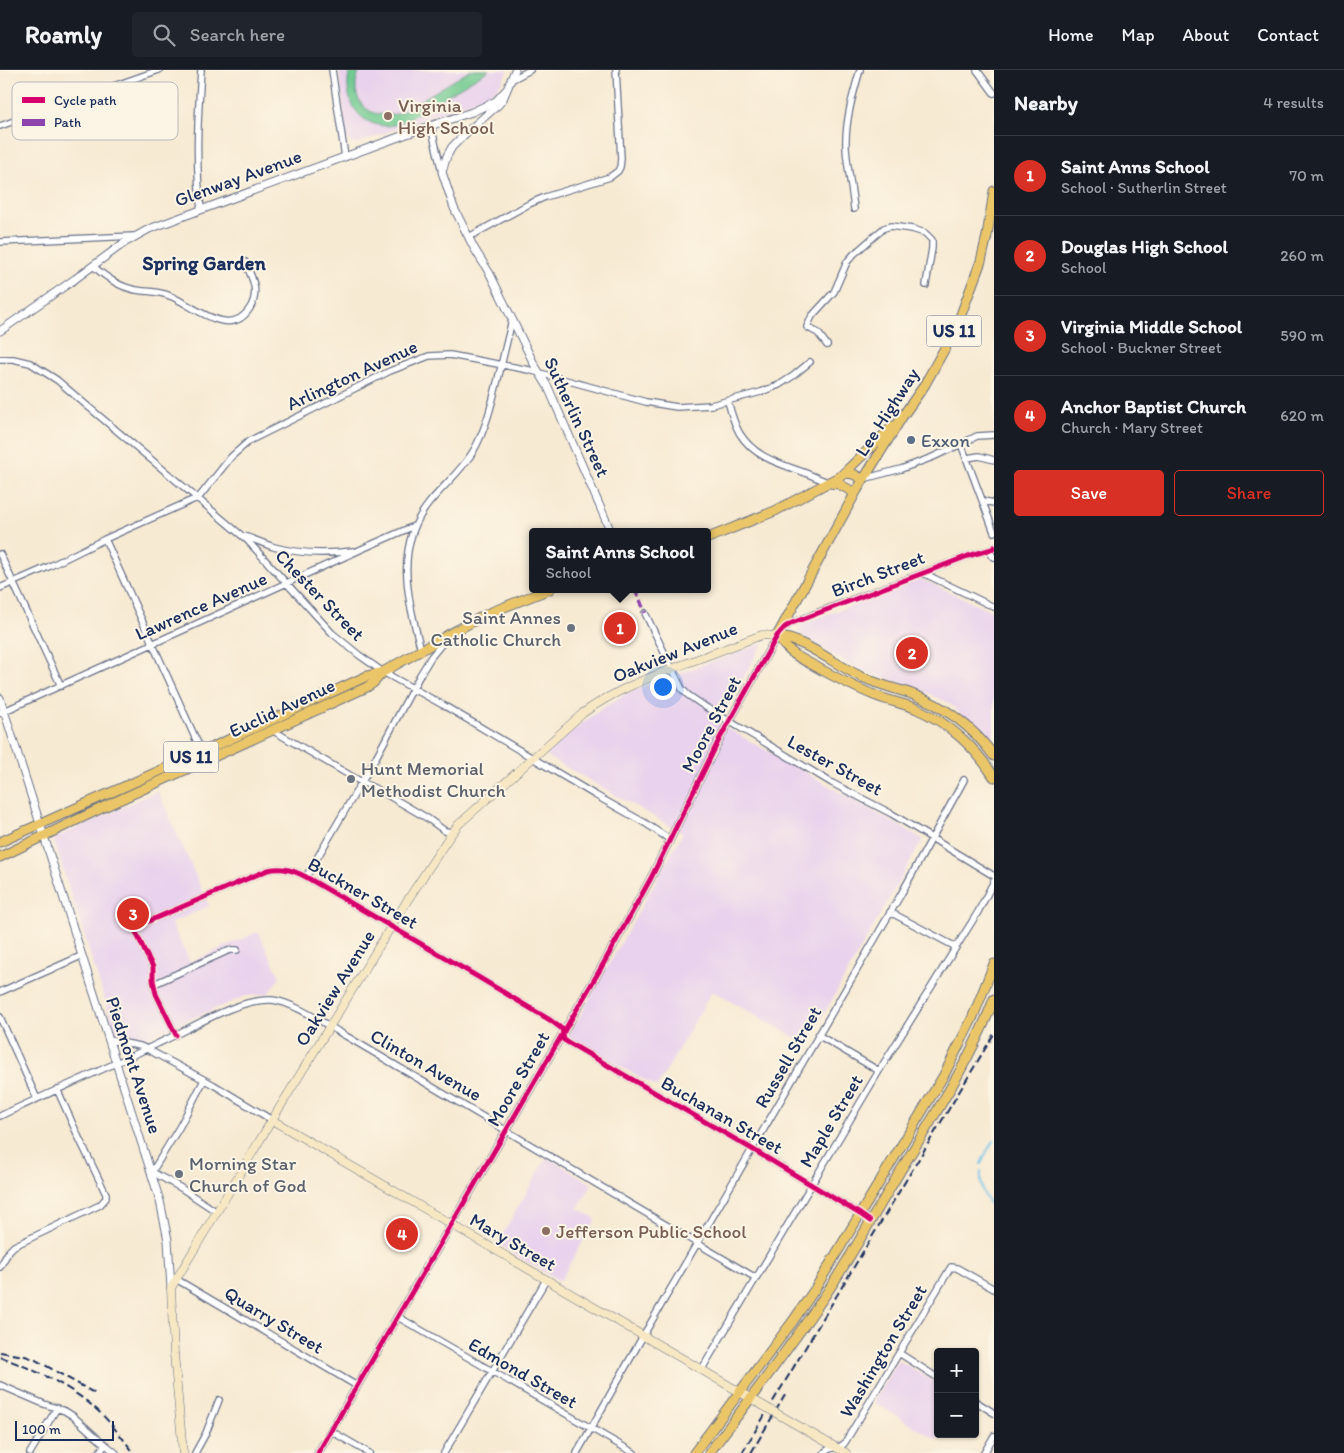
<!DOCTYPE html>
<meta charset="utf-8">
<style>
body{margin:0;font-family:Itim,sans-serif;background:#20242c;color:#f1f3f6}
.controls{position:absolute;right:15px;bottom:15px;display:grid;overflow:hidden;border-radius:5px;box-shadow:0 1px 4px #0004}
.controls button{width:45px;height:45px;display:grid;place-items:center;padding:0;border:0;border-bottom:1px solid #363941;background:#171b24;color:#f1f3f6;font:25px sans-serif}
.scale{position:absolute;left:15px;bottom:12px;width:99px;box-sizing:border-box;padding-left:5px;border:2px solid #1b2f5e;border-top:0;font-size:14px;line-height:18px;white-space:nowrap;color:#1b2f5e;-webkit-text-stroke:4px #fcf5e5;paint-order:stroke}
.you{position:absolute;left:662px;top:616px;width:18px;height:18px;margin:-12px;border:4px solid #fff;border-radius:50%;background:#1a73e8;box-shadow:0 0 0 8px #1a73e833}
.badge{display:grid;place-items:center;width:32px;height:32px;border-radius:50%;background:#d93025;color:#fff;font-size:16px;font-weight:700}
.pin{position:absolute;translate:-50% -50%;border:2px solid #fff;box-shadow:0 1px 5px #0006}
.popup{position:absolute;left:529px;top:458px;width:182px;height:65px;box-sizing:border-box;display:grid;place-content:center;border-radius:5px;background:#171b24;filter:drop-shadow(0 1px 4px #0005);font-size:16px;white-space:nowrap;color:#9ea1a6}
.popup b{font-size:19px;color:#f1f3f6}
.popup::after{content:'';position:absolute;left:50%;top:100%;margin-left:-10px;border:10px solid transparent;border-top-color:#171b24}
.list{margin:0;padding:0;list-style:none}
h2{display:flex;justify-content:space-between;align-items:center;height:65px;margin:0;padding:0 20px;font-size:21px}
h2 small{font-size:16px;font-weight:400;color:#9ea1a6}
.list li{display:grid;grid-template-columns:32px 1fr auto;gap:15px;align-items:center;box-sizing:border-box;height:80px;padding:0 20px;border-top:1px solid #363941}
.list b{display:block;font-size:19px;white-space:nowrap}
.list p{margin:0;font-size:16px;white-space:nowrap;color:#9ea1a6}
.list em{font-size:16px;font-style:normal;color:#9ea1a6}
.actions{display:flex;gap:10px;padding:15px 20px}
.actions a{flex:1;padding:11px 0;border:1px solid #d93025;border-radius:5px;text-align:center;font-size:18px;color:#d93025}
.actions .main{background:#d93025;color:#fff}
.icon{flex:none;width:28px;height:28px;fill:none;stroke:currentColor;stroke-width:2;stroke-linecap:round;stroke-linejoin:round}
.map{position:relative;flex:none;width:994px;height:1383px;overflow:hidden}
header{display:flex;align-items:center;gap:30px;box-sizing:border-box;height:70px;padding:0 25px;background:#171b24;border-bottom:1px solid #363941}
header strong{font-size:24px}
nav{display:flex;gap:28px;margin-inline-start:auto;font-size:18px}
.search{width:350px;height:45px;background:#20242c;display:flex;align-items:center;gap:12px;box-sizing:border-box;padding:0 18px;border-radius:5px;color:#9ea1a6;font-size:19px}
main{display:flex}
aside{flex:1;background:#171b24}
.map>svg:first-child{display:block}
.built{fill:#e9d2ed}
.park{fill:#71ca91;stroke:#467c78}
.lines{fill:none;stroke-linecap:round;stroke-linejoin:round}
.stream{stroke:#71c2ec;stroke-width:2}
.minor-casing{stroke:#687087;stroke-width:8}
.tertiary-casing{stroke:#687087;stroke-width:9}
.secondary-casing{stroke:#687087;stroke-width:9}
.primary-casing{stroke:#687087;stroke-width:11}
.minor{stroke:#fff;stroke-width:5.5}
.tertiary{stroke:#fff;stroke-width:7}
.secondary{stroke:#f7e8c3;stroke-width:8}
.primary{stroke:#ebc669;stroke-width:9}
.rail{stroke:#1b2f5e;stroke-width:2;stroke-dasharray:8 4;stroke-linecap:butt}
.secondary-bridge-casing{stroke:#687087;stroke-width:9;stroke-linecap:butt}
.secondary-bridge{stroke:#f7e8c3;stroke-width:8}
.quiet{stroke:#8e44ad;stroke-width:4;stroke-dasharray:8 4;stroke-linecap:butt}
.cycleway-casing{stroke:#fcf5e5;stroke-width:8}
.cycleway{stroke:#d6006c;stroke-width:5}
.education-dot{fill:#8d6e63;stroke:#fcf5e5;stroke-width:2}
.service-dot{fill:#5c6f8a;stroke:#fcf5e5;stroke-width:2}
.worship-dot{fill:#6b7280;stroke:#fcf5e5;stroke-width:2}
.labels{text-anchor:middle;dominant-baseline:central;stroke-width:4;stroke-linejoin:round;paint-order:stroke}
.shield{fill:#fcf5e5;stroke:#5e6a86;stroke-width:1}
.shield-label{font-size:18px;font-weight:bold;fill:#1b2f5e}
.education-label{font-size:19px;fill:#785e54;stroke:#fcf5e5;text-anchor:start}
.street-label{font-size:19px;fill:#1b2f5e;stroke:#fcf5e5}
.service-label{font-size:19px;fill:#4e5e75;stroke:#fcf5e5;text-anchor:start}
.worship-label{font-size:19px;fill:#5b616d;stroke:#fcf5e5;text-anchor:start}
.neighbourhood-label{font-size:20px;font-weight:bold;fill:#1b2f5e;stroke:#fcf5e5}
.key{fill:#fcf5e5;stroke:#b8babc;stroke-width:1}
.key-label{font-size:14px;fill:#1b2f5e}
</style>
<header>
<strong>Roamly</strong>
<div class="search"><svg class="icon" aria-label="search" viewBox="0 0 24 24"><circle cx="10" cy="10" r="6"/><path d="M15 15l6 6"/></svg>Search here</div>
<nav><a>Home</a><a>Map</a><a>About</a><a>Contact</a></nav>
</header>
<main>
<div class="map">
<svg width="994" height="1383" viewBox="0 0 994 1383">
<rect width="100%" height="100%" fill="#fcf5e5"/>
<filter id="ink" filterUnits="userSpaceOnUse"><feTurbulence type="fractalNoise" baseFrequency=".02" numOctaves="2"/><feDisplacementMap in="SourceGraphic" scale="10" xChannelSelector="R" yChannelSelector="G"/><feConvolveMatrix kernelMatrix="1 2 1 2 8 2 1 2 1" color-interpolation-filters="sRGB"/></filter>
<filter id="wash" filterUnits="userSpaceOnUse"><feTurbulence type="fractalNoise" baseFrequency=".0096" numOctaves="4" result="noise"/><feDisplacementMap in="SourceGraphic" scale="20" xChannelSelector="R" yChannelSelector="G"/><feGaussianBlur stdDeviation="1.12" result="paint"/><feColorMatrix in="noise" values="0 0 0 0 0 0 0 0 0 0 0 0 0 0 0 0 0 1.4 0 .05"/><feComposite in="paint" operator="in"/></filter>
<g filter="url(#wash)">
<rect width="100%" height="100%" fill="#f7ead3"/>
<path class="built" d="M339,0H508L502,12L490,25L358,73H351L346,67Z
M921,509L994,542V662L990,671L949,633L917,618L859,600L801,566L798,561L799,557L803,554Z
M763,573L718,653L923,769L807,974L712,921L657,1017L568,967L683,763L548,687L549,679L603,638L627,623Z
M158,721L209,836L171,853L190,892L258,862L280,907L268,924L246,926L144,968L116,964L53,769Z
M547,1087L592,1114L578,1138L596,1149L560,1211L497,1174Z
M898,1290L938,1314V1364H940L937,1370L873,1332Z"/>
<path class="park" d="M350,0H360C346,30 370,52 400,43L471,0H489L411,47C403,52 395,56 386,56C356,55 342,26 350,0Z"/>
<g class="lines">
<path class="stream" d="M981,1094L987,1081L994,1071
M981,1101C980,1117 983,1127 994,1139"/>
</g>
</g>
<g filter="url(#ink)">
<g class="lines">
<defs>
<path id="minor" d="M201,0C198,46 195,93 201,139
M332,0L345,87
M977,0L994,23
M511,10L530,0
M0,56L159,0
M431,56L442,102
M854,139C852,118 847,97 846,77C845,51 853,24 860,0
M469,167L529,134L545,127L610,107L618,101L620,97L621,89L616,0
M0,172L134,166
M93,196C106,207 119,217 136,220C147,222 159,221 170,226C192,234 230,271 250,238C260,222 252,207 245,192
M827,275L818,263L807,257L812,246L834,222L847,192L854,184L884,158L891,156L912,159L925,163L932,170V178L926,215
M0,289H13L30,293L57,310L85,334L247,470L332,563L359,585L383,602L443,635L595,725L645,753L669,769
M728,331C731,343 734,354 740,364C756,389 782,394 808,404C815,407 822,410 830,413
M961,374L994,462
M967,388L979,386L994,390
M863,409L901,399L933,387L961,374L977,366L994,365
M983,431L994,433
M244,466C254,469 264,474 274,477C299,484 327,484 353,481
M105,469L203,685
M992,479L991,485L994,487
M0,484L61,616
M923,503L994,537
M0,518L48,497L105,469L197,428L200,426L231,387L249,371L390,301L429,286L450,285L529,300L646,332L677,337L711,335L761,322L779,315L793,306L810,292
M645,543L682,619L688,625L704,636L832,713L892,744L994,806
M781,560L792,553L819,542L968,486L992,479L994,477
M421,580C408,529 393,476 430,432C445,414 463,399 474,380C488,355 494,324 501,297C504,281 509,265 512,249
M0,643L364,478L414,456
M272,660L358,710L384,723L427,748L445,761L452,762
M306,807L374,691L420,605L431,587L445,570
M890,842L956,877
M154,914L225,882L231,880H237
M0,922L81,886
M0,947L37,1029
M176,965L156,924L153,910V897L146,884L135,860V857L268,800C283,797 293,800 306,807L478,907L550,950L562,959L564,970L752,1079L860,1144L870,1151
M818,965L879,1001
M109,970L140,976L147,979L214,1015L272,1050
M204,1010L180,1056L152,1102L181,1118L217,1142
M0,1046C53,1021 107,998 159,973C190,959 238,928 272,930C294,932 326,955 346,966L756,1208
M0,1197L9,1181L14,1176L100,1135L106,1128V1124L79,1068L57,1019
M176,1209L357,1316
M398,1247L634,1383
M899,1283L938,1308
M702,1299L879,1001L978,842L994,811
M0,1315L44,1334L65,1341L73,1346L95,1366L116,1383
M975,1331L994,1343
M331,1361L369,1383
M30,1383L57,1338
M99,1383L105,1375
M195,1383L206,1363L219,1330
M444,1383L546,1210
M577,1383L643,1266L900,826L964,710
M824,1383C830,1376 838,1379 844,1374L951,1197L957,1198L994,1219
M984,1383L994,1366"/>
<path id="tertiary" d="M515,0L503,29L499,34L466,63L452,77L447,86L442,102L454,138L474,178L490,204L534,294L548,317L611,462
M0,261L75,209L124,173L149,159L415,61L472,42L496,31L505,21
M0,628L160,1131L168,1170L171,1218
M318,1383L601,898L651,808L720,668L777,566"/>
<path id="secondary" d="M272,1050L762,1335
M823,1370L846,1383
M183,1383L174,1284L171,1218L272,1050L405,834L449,767L458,755L583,643C615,620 650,607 687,593C712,584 737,574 762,565L777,566"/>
<path id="primary" d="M841,406L893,356
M830,413L839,414L855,423
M708,468L775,441L846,403L853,404L863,409
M777,566L857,420L902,347L924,316L956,258L981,191L987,166L994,121
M777,566C791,586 801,588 822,600C839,609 856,618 874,625C888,631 903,633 917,639C949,653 976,678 994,707
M777,566C808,571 833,594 862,607C877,614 893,618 909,623C943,635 973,657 994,686
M0,772L202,682L367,606L383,602
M0,787L108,735L367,617L373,613L383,602L453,562L489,543L550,519
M694,1383L793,1251L815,1219L944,1005L972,949L994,894
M709,1383C750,1329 792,1275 830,1218C856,1178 879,1136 904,1095C937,1041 972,987 994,929"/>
</defs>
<use href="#minor" class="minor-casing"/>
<use href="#tertiary" class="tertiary-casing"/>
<use href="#secondary" class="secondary-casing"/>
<use href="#primary" class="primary-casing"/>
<use href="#minor" class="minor"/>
<use href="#tertiary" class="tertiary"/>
<use href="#secondary" class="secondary"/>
<use href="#primary" class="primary"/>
<path class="rail" d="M0,1282L25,1286L34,1289L96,1324
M0,1287C33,1299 69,1315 96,1339C109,1350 123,1369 134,1383
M742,1383L994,964
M751,1383L785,1325"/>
<defs>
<path id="secondary-bridge" d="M762,1335L823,1370"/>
</defs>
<use href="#secondary-bridge" class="secondary-bridge-casing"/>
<use href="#secondary-bridge" class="secondary-bridge"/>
<path class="quiet" d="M635,519L645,543"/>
<defs>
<path id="cycleway" d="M176,965L156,924L153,910V897L146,884L135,860V857L268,800C283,797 293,800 306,807L478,907L550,950L562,959L564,970L752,1079L860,1144L870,1151
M318,1383L601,898L651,808L720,668L777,566L785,557L792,553L968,486L992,479L994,477"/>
</defs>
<use href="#cycleway" class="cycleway-casing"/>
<use href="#cycleway" class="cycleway"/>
</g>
</g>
<g class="education-dot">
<circle cx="388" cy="46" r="5"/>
<circle cx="546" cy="1161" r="5"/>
</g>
<circle class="service-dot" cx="911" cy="370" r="5"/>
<g class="worship-dot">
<circle cx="571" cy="558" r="5"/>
<circle cx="351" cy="709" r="5"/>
<circle cx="179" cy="1104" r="5"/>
</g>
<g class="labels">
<g class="shield">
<rect x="926.5" y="245.5" width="55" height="31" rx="4"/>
<rect x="163.5" y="671.5" width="55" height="31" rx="4"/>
</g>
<g class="shield-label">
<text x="954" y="261">US 11</text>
<text x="191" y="687">US 11</text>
</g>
<g class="education-label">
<text x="398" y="35">Virginia<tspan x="398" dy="22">High School</tspan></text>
<text x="556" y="1161">Jefferson Public School</text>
</g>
<g class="street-label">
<text transform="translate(238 108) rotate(-20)">Glenway Avenue</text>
<text transform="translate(352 305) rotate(-25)">Arlington Avenue</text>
<text transform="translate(887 342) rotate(-57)">Lee Highway</text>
<text transform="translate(577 347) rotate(65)">Sutherlin Street</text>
<text transform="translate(878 504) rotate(-21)">Birch Street</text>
<text transform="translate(320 525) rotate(46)">Chester Street</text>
<text transform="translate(201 536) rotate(-24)">Lawrence Avenue</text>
<text transform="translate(675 582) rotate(-22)">Oakview Avenue</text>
<text transform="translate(282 638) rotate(-25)">Euclid Avenue</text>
<text transform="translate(711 654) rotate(-62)">Moore Street</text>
<text transform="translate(835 695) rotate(29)">Lester Street</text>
<text transform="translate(363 823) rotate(30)">Buckner Street</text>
<text transform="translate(335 918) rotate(-58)">Oakview Avenue</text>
<text transform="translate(788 987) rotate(-60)">Russell Street</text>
<text transform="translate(134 995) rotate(72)">Piedmont Avenue</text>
<text transform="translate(426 995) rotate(30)">Clinton Avenue</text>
<text transform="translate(518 1009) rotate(-60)">Moore Street</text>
<text transform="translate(722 1045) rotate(30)">Buchanan Street</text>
<text transform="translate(831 1051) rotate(-59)">Maple Street</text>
<text transform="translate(513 1172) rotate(30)">Mary Street</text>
<text transform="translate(274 1250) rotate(31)">Quarry Street</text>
<text transform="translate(883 1281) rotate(-59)">Washington Street</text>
<text transform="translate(523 1303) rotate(30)">Edmond Street</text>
</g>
<g class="service-label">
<text x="921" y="370">Exxon</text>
</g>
<g class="worship-label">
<text x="561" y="547" text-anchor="end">Saint Annes<tspan x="561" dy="22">Catholic Church</tspan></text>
<text x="361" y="698">Hunt Memorial<tspan x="361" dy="22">Methodist Church</tspan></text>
<text x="189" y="1093">Morning Star<tspan x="189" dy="22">Church of God</tspan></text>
</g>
<g class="neighbourhood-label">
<text x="204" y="193">Spring Garden</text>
</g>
</g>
<rect x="12" y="12" width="166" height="58" rx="8" class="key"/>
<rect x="22" y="27" width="23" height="6" fill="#d6006c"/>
<rect x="22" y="49" width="23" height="7" fill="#8e44ad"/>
<g class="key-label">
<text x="54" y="35">Cycle path</text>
<text x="54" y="57">Path</text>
</g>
</svg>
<div class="controls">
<button>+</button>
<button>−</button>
</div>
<div class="scale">100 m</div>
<div class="you"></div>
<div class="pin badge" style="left:620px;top:558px">1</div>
<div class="popup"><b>Saint Anns School</b>School</div>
<div class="pin badge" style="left:912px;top:583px">2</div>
<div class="pin badge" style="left:133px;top:844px">3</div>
<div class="pin badge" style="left:402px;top:1164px">4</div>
</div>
<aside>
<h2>Nearby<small>4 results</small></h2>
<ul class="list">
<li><span class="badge">1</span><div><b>Saint Anns School</b><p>School · Sutherlin Street</p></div><em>70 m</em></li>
<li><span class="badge">2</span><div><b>Douglas High School</b><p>School</p></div><em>260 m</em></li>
<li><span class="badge">3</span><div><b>Virginia Middle School</b><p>School · Buckner Street</p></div><em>590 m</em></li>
<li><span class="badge">4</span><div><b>Anchor Baptist Church</b><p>Church · Mary Street</p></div><em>620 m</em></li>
</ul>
<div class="actions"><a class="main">Save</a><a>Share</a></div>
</aside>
</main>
